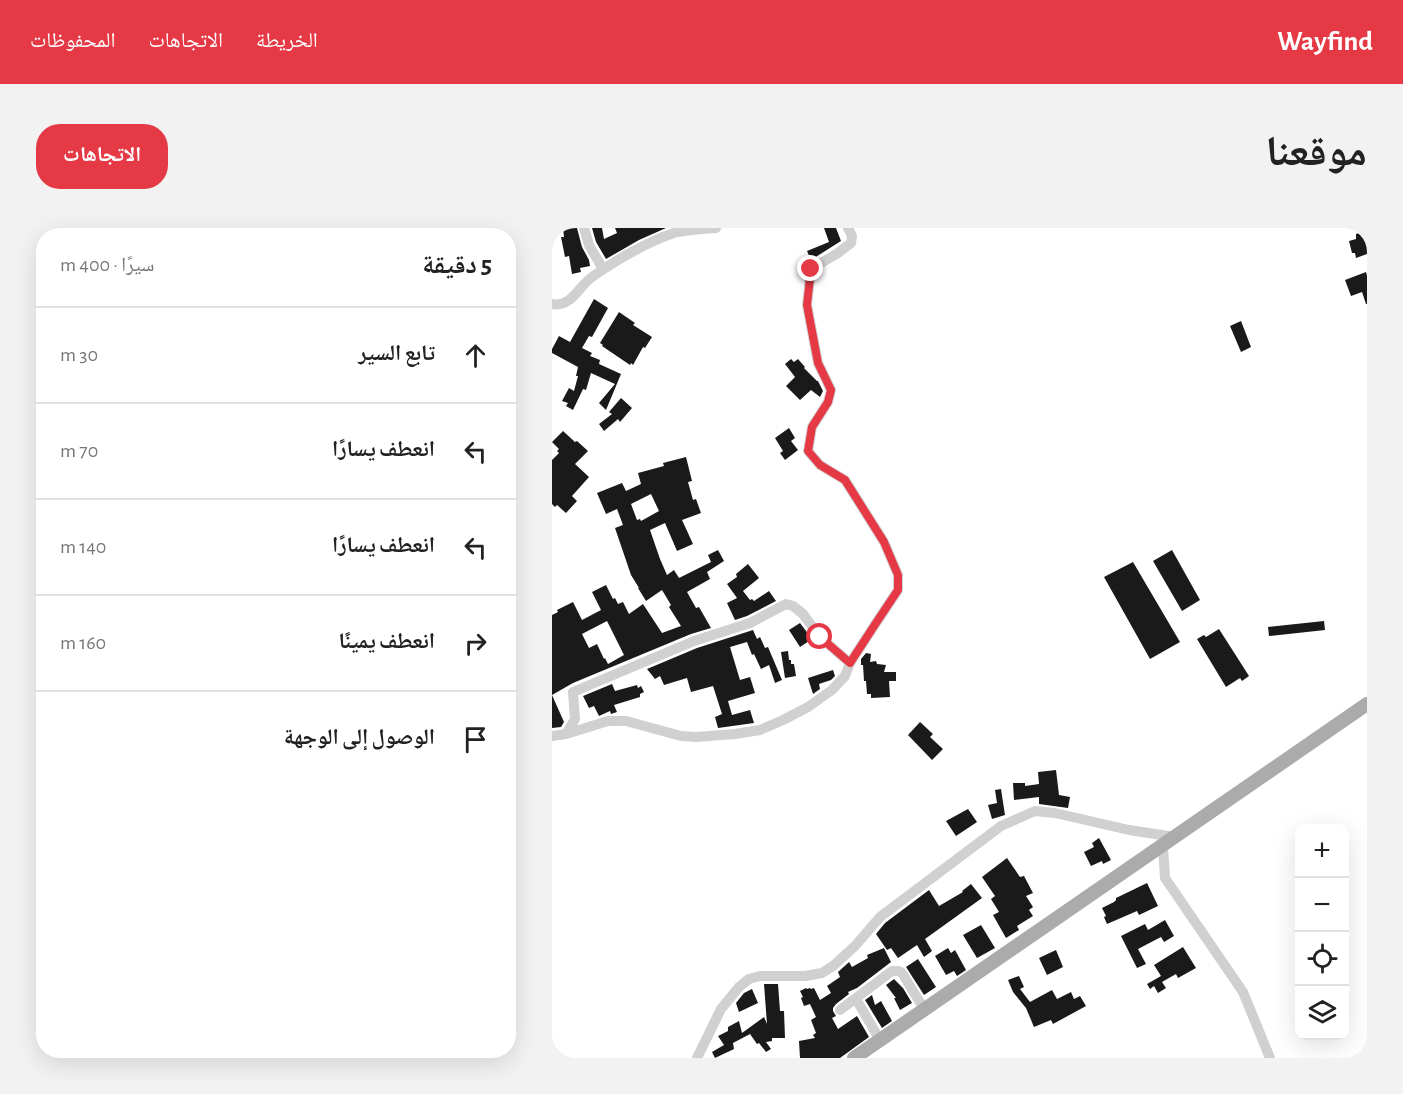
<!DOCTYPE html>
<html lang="ar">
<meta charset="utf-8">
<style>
body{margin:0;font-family:"Alegreya Sans","Noto Naskh Arabic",sans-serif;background:#f2f2f2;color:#222;direction:rtl}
.controls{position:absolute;right:18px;bottom:18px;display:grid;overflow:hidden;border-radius:12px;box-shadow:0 6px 24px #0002}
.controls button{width:54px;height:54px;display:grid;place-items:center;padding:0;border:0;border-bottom:2px solid #e0e0e0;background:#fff;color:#222;font:30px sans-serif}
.stop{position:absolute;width:18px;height:18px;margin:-14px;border:4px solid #e63946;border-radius:50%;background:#fff}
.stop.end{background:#e63946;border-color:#fff;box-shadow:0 2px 6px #0008}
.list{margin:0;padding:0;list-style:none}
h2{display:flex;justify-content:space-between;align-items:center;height:78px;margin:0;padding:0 24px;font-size:26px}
h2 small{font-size:20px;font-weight:400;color:#767676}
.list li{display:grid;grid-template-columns:39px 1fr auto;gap:18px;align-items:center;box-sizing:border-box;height:96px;padding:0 24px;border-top:2px solid #e0e0e0}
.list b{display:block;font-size:22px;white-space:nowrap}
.list em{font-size:20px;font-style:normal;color:#767676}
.icon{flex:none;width:33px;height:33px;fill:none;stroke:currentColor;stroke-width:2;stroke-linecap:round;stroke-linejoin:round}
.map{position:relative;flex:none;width:815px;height:830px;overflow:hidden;direction:ltr;border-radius:24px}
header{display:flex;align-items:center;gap:36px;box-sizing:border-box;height:84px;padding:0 30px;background:#e63946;color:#fff}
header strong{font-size:28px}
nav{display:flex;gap:33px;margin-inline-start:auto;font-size:21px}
.intro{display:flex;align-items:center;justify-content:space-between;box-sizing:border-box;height:144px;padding:0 36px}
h1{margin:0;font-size:42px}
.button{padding:15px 27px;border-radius:24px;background:#e63946;color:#fff;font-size:21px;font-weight:700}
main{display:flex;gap:36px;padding:0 36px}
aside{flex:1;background:#fff;border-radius:24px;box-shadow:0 6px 24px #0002}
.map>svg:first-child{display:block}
.building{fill:#1a1a1a;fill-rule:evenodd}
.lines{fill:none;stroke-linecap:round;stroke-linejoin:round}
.minor{stroke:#d0d0d0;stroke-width:10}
.major{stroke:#ababab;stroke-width:14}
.route{stroke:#e63946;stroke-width:8}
</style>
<header>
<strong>Wayfind</strong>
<nav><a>الخريطة</a><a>الاتجاهات</a><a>المحفوظات</a></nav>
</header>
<div class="intro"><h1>موقعنا</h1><a class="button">الاتجاهات</a></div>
<main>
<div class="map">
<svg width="815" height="830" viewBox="0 0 815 830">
<rect width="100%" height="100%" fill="#fff"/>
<path class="building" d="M11,0H25L30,19L37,32L38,38L28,40L29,44L20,46L17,28L13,29L9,9H12Z
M40,0H50L52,11L65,5L63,0H114L87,12L54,31L44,14Z
M272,0H284L289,13L259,32L255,23L277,14Z
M815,2V26L804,30L803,25H800L797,13L804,11V6Z
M814,44L815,48V76H814L810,64L799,68L793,52Z
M42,71L56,80L40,109L37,108L30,120L40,125L38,128L48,132L47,136L69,146L54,182L47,175L63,156L39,145L34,162L31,161L21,182L14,178L16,175L10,173L17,160L22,163L26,148H24L26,139L0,125V121L7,108L18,114Z
M67,84L83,95L81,97L100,109L93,120L91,119L81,137L79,135L78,137L50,118L51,117L48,115Z
M689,93L699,119L689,124L678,98Z
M239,131L242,134L246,131L253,139L252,140L265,153H266L271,163L268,169L259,162L248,172L234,158L243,149L233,136Z
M69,170L80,180L68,194L66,191L52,203L47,196L60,186L57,184Z
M237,200L243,210L239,213L246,222L233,232L228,225L231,223L223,210Z
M11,203L23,214L25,213L36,223L23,236L37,249L20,268L25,273L14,285L5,277L3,279L0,276V232L7,225L5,223L7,221L0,214Z
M134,229L140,253L136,254L141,272L144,271L149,285L130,292L141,316L125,323L113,295L98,302L108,331L115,347L122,342L127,350L159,334L156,327L166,322L172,333L155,344L158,351L135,364L144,380L147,379L159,400L139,406L21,455L0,467V387L6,384L5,382L21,374L30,392L49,382L40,364L54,357L61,371L63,370L66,376L71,374L77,386L91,376L110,405L129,398L117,379L119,377L110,362L94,373L86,360H87L79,347L63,300L71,297L65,281L54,286L45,265L70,255L74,263L89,256L86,245L112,238L111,235ZM99,266L107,283L89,293L88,291L85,292L79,276ZM55,393L72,427L56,436L53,430L52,431L45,416L37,420L30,406Z
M620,322L648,372L630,383L601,333Z
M581,334L628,414L598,431L552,349Z
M196,336L207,350L191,363L198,372L200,371L202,373L217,363L224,373L195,388L183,392L175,375L185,370L175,356L185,349L184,346Z
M772,393L773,402L717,408L716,399Z
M248,395L260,411L248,419L237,402Z
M667,401L697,448L690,453L688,450L674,459L645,411L652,407L654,409Z
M201,402L205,411L208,409L213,420L216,419L230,452L223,455L217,437L209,441L202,426L200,427L195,414L178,419L188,452L198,449L203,465L176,473L180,487L198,482L202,495L166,500L163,489L170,486L161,458L139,464L135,450L112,457L108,448L103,451L95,441L145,420Z
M236,423L237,432H239V436H242L244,448L233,450L229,424Z
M314,425L319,426L318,434L324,433L325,436L334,437L332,444H344V453H337L338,469L319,470V466H315L314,453H312L311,437H309V431Z
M281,442L283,448L279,452L267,456L268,461L261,466L256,450Z
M60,456L63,463L85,457L86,460L89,458L92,464L88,466V469L62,477L65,484L59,486L58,483L47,488L42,478L37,480L31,468Z
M0,467L12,494L9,499L0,500Z
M368,494L381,506L378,509L391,521L380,532L356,507Z
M504,542L507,567L518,569L516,580L487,576V569L462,572L461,555H473V558L487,556L486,544Z
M449,561L453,587L440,591L436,577L445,575L443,562Z
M416,581L425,594L404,608L394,593Z
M547,610L559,632L551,636L550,633L539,638L532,624L542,619L540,615Z
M455,630L468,649L472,648L481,665L474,668L481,679L477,682L481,688L465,698L467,702L454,710L441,687L447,684L439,671L443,668L430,649Z
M595,655L606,678L587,687L585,683L555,696L552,689L554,688L550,680L562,674L564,672V670Z
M419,656L430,670L373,711L380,723L372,729L365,717L346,730L339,720L335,722L324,706L333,695L377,662L387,678L411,664L410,663Z
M613,692L622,708L612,714L609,709L586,721L594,736L585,740L569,708L593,696L596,702Z
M429,697L443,720L425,730L411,707Z
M631,719L644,740L626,750L624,746L610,754L614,760L606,765L602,758L598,761L595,756L609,748L602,737Z
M332,720L339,734L305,760L296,764L297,766L284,776L281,780V783L284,788L280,790L286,801L305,788L317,809L288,830H248L247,813L263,810L261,807L264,805L259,792L264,789L258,776L252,778L249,770L251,769L248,763L254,760L255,761L258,760L259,761L262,760L268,772L279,765L275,758L288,749L286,744L297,734L300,739L316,730L315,727Z
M396,720L399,725L403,722L414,742L405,748L402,743L394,747L383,728Z
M504,722L511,739L495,747L487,730Z
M366,731L384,759L372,767L354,739Z
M467,748L472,759L468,761L478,774L500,762L505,771L519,764L522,771L528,768L534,778L501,796L499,792L482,799L474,780L461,764L456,752Z
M342,751L351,760L360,775L348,782L342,770H344L334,757Z
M212,756H226L228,783H232L233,810H220V813L214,814L219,821L214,824L207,815L205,816L198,806L181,815L182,821L163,830L160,824L172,817L166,808L176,803V799L187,793L190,805L212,789L215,796Z
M200,761L206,775L187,784L184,775L192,765Z
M320,767L323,777L329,773L340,793L330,800L313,772Z"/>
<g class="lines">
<path class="minor" d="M32,0L37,17L51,41
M0,76C19,80 27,58 40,49C62,33 97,13 122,5C135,2 150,1 164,0
M14,506L23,491L21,464L142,413L198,395L234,376L241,378L251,386L268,409L298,435
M0,508L14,506L56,493H74L129,508L144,509L183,506L208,502L231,492L256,479L280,462L293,448L298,435L324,395L346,362V347L332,314L293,252L268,237L256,223L260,199L276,174L279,162L266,135L255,77L259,41L286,25L299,15L300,8L296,0
M611,618L613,650L691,764L718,830
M304,771L328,812
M288,782L340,743H347L350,745L372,781
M0,828L6,830
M145,830L169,781L187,759L197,751L208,748H253L270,745L281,738L303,718L328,689L449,598L483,583L503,585L577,602L623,609"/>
<path class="major" d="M302,830L815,476"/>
</g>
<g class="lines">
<path class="route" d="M259,41L255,77L266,135L279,162L276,174L260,199L256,223L268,237L293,252L332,314L346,347V362L324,395L298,435L268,409"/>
</g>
</svg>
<div class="controls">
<button>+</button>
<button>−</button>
<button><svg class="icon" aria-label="locate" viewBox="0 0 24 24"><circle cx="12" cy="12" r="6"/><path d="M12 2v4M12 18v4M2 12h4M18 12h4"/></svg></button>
<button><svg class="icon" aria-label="layers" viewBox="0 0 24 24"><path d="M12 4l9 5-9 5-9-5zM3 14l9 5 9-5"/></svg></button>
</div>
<div class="stop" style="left:268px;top:409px"></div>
<div class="stop end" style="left:259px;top:41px"></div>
</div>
<aside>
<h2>5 دقيقة<small>سيرًا · 400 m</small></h2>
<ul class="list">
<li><svg class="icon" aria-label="ahead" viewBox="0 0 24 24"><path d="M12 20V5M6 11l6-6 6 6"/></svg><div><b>تابع السير</b></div><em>30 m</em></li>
<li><svg class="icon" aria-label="left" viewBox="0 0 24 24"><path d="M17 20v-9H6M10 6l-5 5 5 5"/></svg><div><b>انعطف يسارًا</b></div><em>70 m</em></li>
<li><svg class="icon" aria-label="left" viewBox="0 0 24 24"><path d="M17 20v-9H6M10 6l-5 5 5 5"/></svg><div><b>انعطف يسارًا</b></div><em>140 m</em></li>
<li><svg class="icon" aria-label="right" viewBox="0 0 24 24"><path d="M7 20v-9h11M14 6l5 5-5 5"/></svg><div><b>انعطف يمينًا</b></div><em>160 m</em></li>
<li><svg class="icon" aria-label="arrive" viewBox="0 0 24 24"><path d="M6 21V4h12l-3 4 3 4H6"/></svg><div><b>الوصول إلى الوجهة</b></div></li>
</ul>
</aside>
</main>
